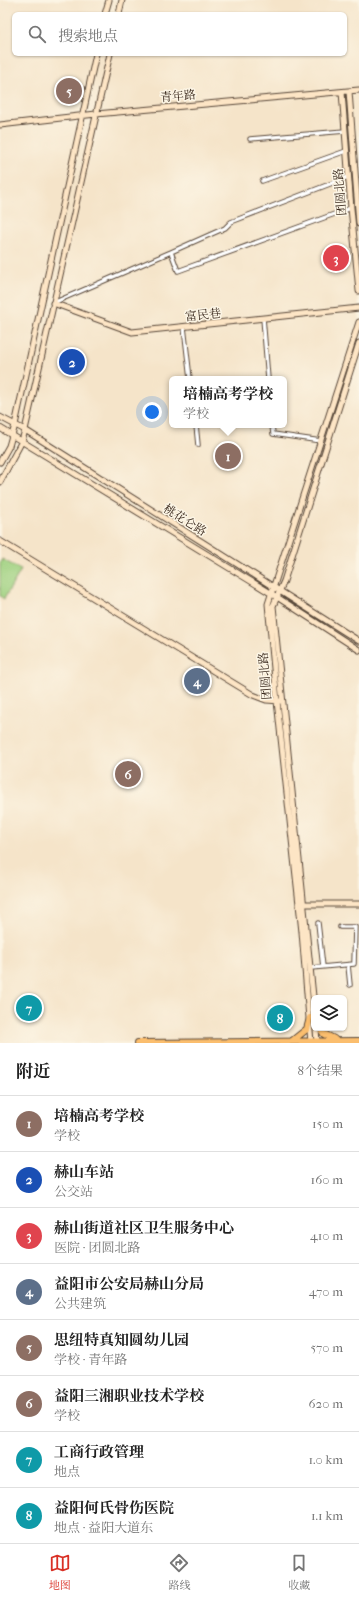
<!DOCTYPE html>
<html lang="zh">
<meta charset="utf-8">
<style>
body{margin:0;font-family:"IM FELL French Canon","Noto Serif SC",serif;background:#f2f2f2;color:#222}
.controls{position:absolute;right:12px;bottom:12px;display:grid;overflow:hidden;border-radius:6px;box-shadow:0 1px 3px #0004}
.controls button{width:36px;height:36px;display:grid;place-items:center;padding:0;border:0;border-bottom:1px solid #e0e0e0;background:#fff;color:#222;font:20px sans-serif}
.you{position:absolute;left:152px;top:412px;width:14px;height:14px;margin:-10px;border:3px solid #fff;border-radius:50%;background:#1a73e8;box-shadow:0 0 0 6px #1a73e833}
.badge{display:grid;place-items:center;width:26px;height:26px;border-radius:50%;background:#d93025;color:#fff;font-size:13px;font-weight:700}
.pin{position:absolute;translate:-50% -50%;border:2px solid #fff;box-shadow:0 1px 4px #0006}
.popup{position:absolute;left:169px;top:376px;width:118px;height:52px;box-sizing:border-box;display:grid;place-content:center;border-radius:6px;background:#fff;filter:drop-shadow(0 1px 3px #0005);font-size:13px;white-space:nowrap;color:#767676}
.popup b{font-size:15px;color:#222}
.popup::after{content:'';position:absolute;left:50%;top:100%;margin-left:-8px;border:8px solid transparent;border-top-color:#fff}
.list{margin:0;padding:0;list-style:none}
h2{display:flex;justify-content:space-between;align-items:center;height:52px;margin:0;padding:0 16px;font-size:17px}
h2 small{font-size:13px;font-weight:400;color:#767676}
.list li{display:grid;grid-template-columns:26px 1fr auto;gap:12px;align-items:center;box-sizing:border-box;height:56px;padding:0 16px;border-top:1px solid #e0e0e0}
.list b{display:block;font-size:15px;white-space:nowrap}
.list p{margin:0;font-size:13px;white-space:nowrap;color:#767676}
.list em{font-size:13px;font-style:normal;color:#767676}
.icon{flex:none;width:22px;height:22px;fill:none;stroke:currentColor;stroke-width:2;stroke-linecap:round;stroke-linejoin:round}
.map{position:relative;flex:none;width:359px;height:1043px;overflow:hidden}
.search{position:absolute;background:#fff;box-shadow:0 1px 3px #0004;left:12px;right:12px;top:12px;height:44px;display:flex;align-items:center;gap:10px;box-sizing:border-box;padding:0 14px;border-radius:6px;color:#767676;font-size:15px}
.sheet{height:500px;background:#fff}
nav{display:flex;justify-content:space-around;align-items:center;box-sizing:border-box;height:56px;border-top:1px solid #e0e0e0;background:#fff;font-size:11px;color:#767676}
nav a{display:grid;justify-items:center;gap:2px}
nav .on{color:#d93025}
.map>svg:first-child{display:block}
.green{fill:#a0d282;stroke:#6e7e50}
.lines{fill:none;stroke-linecap:round;stroke-linejoin:round}
.street-casing{stroke:#574638;stroke-width:5.5}
.secondary-casing{stroke:#574638;stroke-width:7}
.primary-casing{stroke:#574638;stroke-width:8}
.street{stroke:#fff;stroke-width:3.5}
.secondary{stroke:#fde5c5;stroke-width:5}
.primary{stroke:#fbbe6e;stroke-width:6}
.labels{text-anchor:middle;dominant-baseline:central;stroke-width:3;stroke-linejoin:round;paint-order:stroke}
.street-label{font-size:12px;fill:#3b2a1e;stroke:#fcf5e5}
</style>
<div class="map">
<svg width="359" height="1043" viewBox="0 0 359 1043">
<rect width="100%" height="100%" fill="#fcf5e5"/>
<filter id="ink" filterUnits="userSpaceOnUse"><feTurbulence type="fractalNoise" baseFrequency=".025" numOctaves="2"/><feDisplacementMap in="SourceGraphic" scale="8" xChannelSelector="R" yChannelSelector="G"/><feConvolveMatrix kernelMatrix="1 2 1 2 8 2 1 2 1" color-interpolation-filters="sRGB"/></filter>
<filter id="wash" filterUnits="userSpaceOnUse"><feTurbulence type="fractalNoise" baseFrequency=".012" numOctaves="4" result="noise"/><feDisplacementMap in="SourceGraphic" scale="16" xChannelSelector="R" yChannelSelector="G"/><feGaussianBlur stdDeviation="0.9" result="paint"/><feColorMatrix in="noise" values="0 0 0 0 0 0 0 0 0 0 0 0 0 0 0 0 0 1.4 0 .05"/><feComposite in="paint" operator="in"/></filter>
<g filter="url(#wash)">
<rect width="100%" height="100%" fill="#f5e4c9"/>
<path class="green" d="M2,559L21,570L4,599L0,596V563Z"/>
</g>
<g filter="url(#ink)">
<g class="lines">
<defs>
<path id="street" d="M250,139L345,131
M348,177L231,222L225,228L171,252L178,271L351,208
M262,181L346,151
M53,303L171,252
M263,318L268,379
M184,327L190,379
M196,425L198,445
M272,425L273,434L321,441
M318,923L323,967
M348,965L350,985
M311,968L354,964L355,927H340"/>
<path id="secondary" d="M105,14L109,0
M119,14L122,0
M349,91L359,224
M342,92L351,208L359,291
M0,125L96,114L359,90
M53,303L132,332L359,308
M0,417L25,430L359,641
M0,428L277,597L359,650
M0,462L9,446L15,425L96,54
M0,482L22,441L25,430L110,54
M0,541L253,695L266,700L280,701
M304,904H359
M314,1006L273,606L284,581L359,343
M316,1028L317,1043
M311,1043L302,932L277,701L268,604L359,322"/>
<path id="primary" d="M320,1028L324,1034L334,1039
M292,1041L307,1029L310,1018
M138,1043L359,1041"/>
</defs>
<use href="#street" class="street-casing"/>
<use href="#secondary" class="secondary-casing"/>
<use href="#primary" class="primary-casing"/>
<use href="#street" class="street"/>
<use href="#secondary" class="secondary"/>
<use href="#primary" class="primary"/>
</g>
</g>
<g class="labels">
<g class="street-label">
<text transform="translate(178 96) rotate(-5)">青年路</text>
<text transform="translate(340 192) rotate(-95)">团圆北路</text>
<text transform="translate(203 315) rotate(-6)">富民巷</text>
<text transform="translate(185 520) rotate(32)">桃花仑路</text>
<text transform="translate(265 676) rotate(-95)">团圆北路</text>
</g>
</g>
</svg>
<div class="controls">
<button><svg class="icon" aria-label="layers" viewBox="0 0 24 24"><path d="M12 4l9 5-9 5-9-5zM3 14l9 5 9-5"/></svg></button>
</div>
<div class="you"></div>
<div class="pin badge" style="left:228px;top:456px;background:#8d6e63">1</div>
<div class="popup"><b>培楠高考学校</b>学校</div>
<div class="pin badge" style="left:72px;top:362px;background:#1a4fb4">2</div>
<div class="pin badge" style="left:336px;top:258px;background:#e0444e">3</div>
<div class="pin badge" style="left:197px;top:681px;background:#5c6f8a">4</div>
<div class="pin badge" style="left:69px;top:91px;background:#8d6e63">5</div>
<div class="pin badge" style="left:128px;top:774px;background:#8d6e63">6</div>
<div class="pin badge" style="left:29px;top:1008px;background:#0f9aa8">7</div>
<div class="pin badge" style="left:280px;top:1018px;background:#0f9aa8">8</div>
<div class="search"><svg class="icon" aria-label="search" viewBox="0 0 24 24"><circle cx="10" cy="10" r="6"/><path d="M15 15l6 6"/></svg>搜索地点</div>
</div>
<section class="sheet">
<h2>附近<small>8个结果</small></h2>
<ul class="list">
<li><span class="badge" style="background:#8d6e63">1</span><div><b>培楠高考学校</b><p>学校</p></div><em>150 m</em></li>
<li><span class="badge" style="background:#1a4fb4">2</span><div><b>赫山车站</b><p>公交站</p></div><em>160 m</em></li>
<li><span class="badge" style="background:#e0444e">3</span><div><b>赫山街道社区卫生服务中心</b><p>医院 · 团圆北路</p></div><em>410 m</em></li>
<li><span class="badge" style="background:#5c6f8a">4</span><div><b>益阳市公安局赫山分局</b><p>公共建筑</p></div><em>470 m</em></li>
<li><span class="badge" style="background:#8d6e63">5</span><div><b>思纽特真知圆幼儿园</b><p>学校 · 青年路</p></div><em>570 m</em></li>
<li><span class="badge" style="background:#8d6e63">6</span><div><b>益阳三湘职业技术学校</b><p>学校</p></div><em>620 m</em></li>
<li><span class="badge" style="background:#0f9aa8">7</span><div><b>工商行政管理</b><p>地点</p></div><em>1.0 km</em></li>
<li><span class="badge" style="background:#0f9aa8">8</span><div><b>益阳何氏骨伤医院</b><p>地点 · 益阳大道东</p></div><em>1.1 km</em></li>
</ul>
</section>
<nav>
<a class="on"><svg class="icon" aria-label="map" viewBox="0 0 24 24"><path d="M3 6l6-2 6 2 6-2v14l-6 2-6-2-6 2zM9 4v14M15 6v14"/></svg>地图</a>
<a><svg class="icon" aria-label="directions" viewBox="0 0 24 24"><path d="M12 3l9 9-9 9-9-9zM9 14v-3h6M13 9l2 2-2 2"/></svg>路线</a>
<a><svg class="icon" aria-label="saved" viewBox="0 0 24 24"><path d="M7 4h10v16l-5-4-5 4z"/></svg>收藏</a>
</nav>
